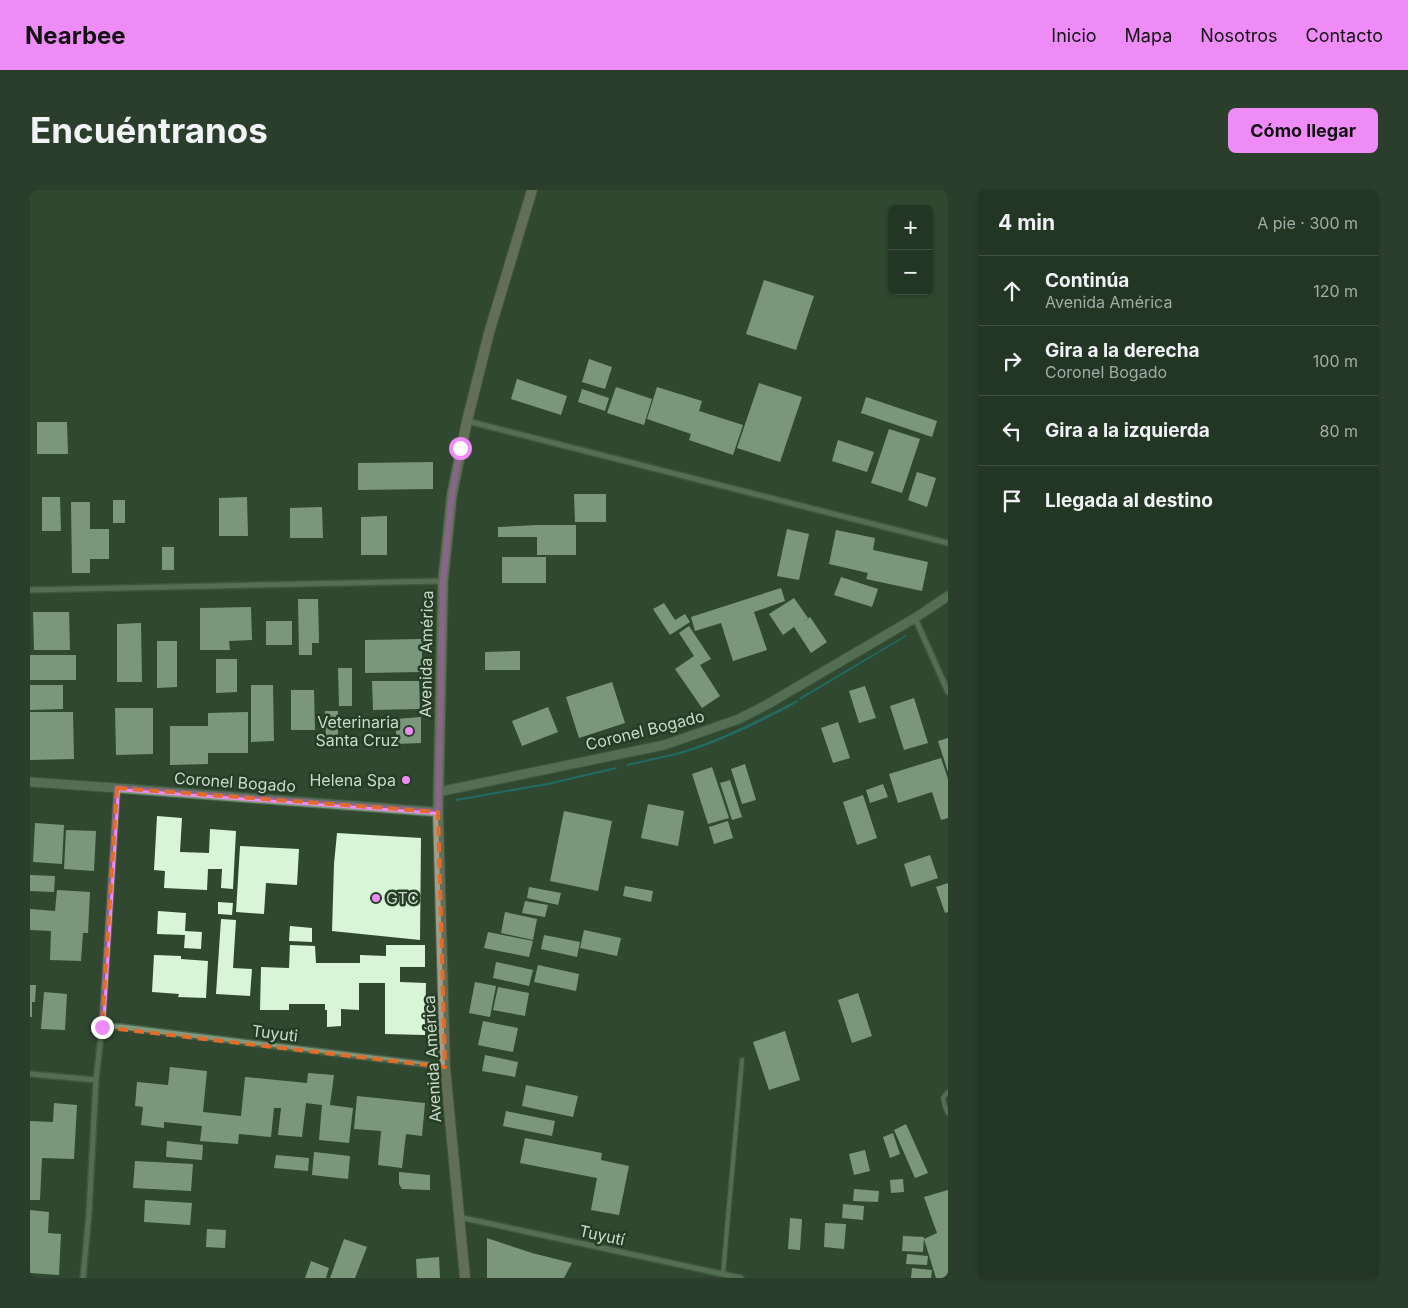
<!DOCTYPE html>
<html lang="es">
<meta charset="utf-8">
<style>
body{margin:0;font-family:Inter,sans-serif;background:#2b3e2b;color:#f1f3f6}
.controls{position:absolute;right:15px;top:15px;display:grid;overflow:hidden;border-radius:8px;box-shadow:0 1px 4px #0004}
.controls button{width:45px;height:45px;display:grid;place-items:center;padding:0;border:0;border-bottom:1px solid #405041;background:#233623;color:#f1f3f6;font:25px sans-serif}
.stop{position:absolute;width:15px;height:15px;margin:-11px;border:4px solid #ef8bf7;border-radius:50%;background:#fff}
.stop.end{background:#ef8bf7;border-color:#fff;box-shadow:0 1px 5px #0008}
.list{margin:0;padding:0;list-style:none}
h2{display:flex;justify-content:space-between;align-items:center;height:65px;margin:0;padding:0 20px;font-size:21px}
h2 small{font-size:16px;font-weight:400;color:#a3aba6}
.list li{display:grid;grid-template-columns:32px 1fr auto;gap:15px;align-items:center;box-sizing:border-box;height:70px;padding:0 20px;border-top:1px solid #405041}
.list b{display:block;font-size:19px;white-space:nowrap}
.list p{margin:0;font-size:16px;white-space:nowrap;color:#a3aba6}
.list em{font-size:16px;font-style:normal;color:#a3aba6}
.icon{flex:none;width:28px;height:28px;fill:none;stroke:currentColor;stroke-width:2;stroke-linecap:round;stroke-linejoin:round}
.map{position:relative;flex:none;width:918px;height:1088px;overflow:hidden;border-radius:8px}
header{display:flex;align-items:center;gap:30px;box-sizing:border-box;height:70px;padding:0 25px;background:#ef8bf7;color:#111}
header strong{font-size:24px}
nav{display:flex;gap:28px;margin-inline-start:auto;font-size:18px}
.intro{display:flex;align-items:center;justify-content:space-between;box-sizing:border-box;height:120px;padding:0 30px}
h1{margin:0;font-size:35px}
.button{padding:12px 22px;border-radius:8px;background:#ef8bf7;color:#111;font-size:18px;font-weight:700}
main{display:flex;gap:30px;padding:0 30px}
aside{flex:1;background:#233623;border-radius:8px;box-shadow:0 1px 4px #0004}
.map>svg:first-child{display:block}
.water{fill:#0f949f}
.building{fill:#d8f6d7}
.lines{fill:none;stroke-linecap:round;stroke-linejoin:round}
.service-casing{stroke:#506450;stroke-width:6}
.minor-casing{stroke:#506450;stroke-width:8}
.tertiary-casing{stroke:#506450;stroke-width:11}
.secondary-casing{stroke:#506450;stroke-width:12}
.service{stroke:#7f9b7f;stroke-width:4}
.minor{stroke:#7f9b7f;stroke-width:5}
.tertiary{stroke:#7f9b7f;stroke-width:9}
.secondary{stroke:#a39c86;stroke-width:10}
.route{stroke:#ef8bf7;stroke-width:6}
.marked{fill:none;stroke:#e46c29;stroke-width:4;stroke-dasharray:10 6;stroke-linejoin:round}
.poi-dot{fill:#ef8bf7;stroke:#253d25;stroke-width:2}
.labels{text-anchor:middle;dominant-baseline:central;stroke-width:5;stroke-linejoin:round;paint-order:stroke}
.street-label{font-size:16px;fill:#ccdacb;stroke:#253d25}
.poi-label{font-size:16px;fill:#ccdacb;stroke:#253d25;text-anchor:end}
</style>
<header>
<strong>Nearbee</strong>
<nav><a>Inicio</a><a>Mapa</a><a>Nosotros</a><a>Contacto</a></nav>
</header>
<div class="intro"><h1>Encuéntranos</h1><a class="button">Cómo llegar</a></div>
<main>
<div class="map">
<svg width="918" height="1088" viewBox="0 0 918 1088">
<rect width="100%" height="100%" fill="#2f482f"/>
<path class="water" d="M876,445L877,446L770,510L769,508Z
M767,510L768,512C730,533 689,553 647,565C630,569 613,572 597,576V574C613,570 630,567 646,563C688,551 728,530 767,510Z
M586,577L587,579L518,595L426,611V609L517,593Z"/>
<path class="building" d="M734,90L784,106L766,160L716,144Z
M559,169L582,177L575,199L552,192Z
M487,189L537,206L531,225L481,209Z
M729,193L772,207L750,272L707,258Z
M586,197L622,209L614,235L577,223Z
M627,197L672,211L669,221L713,235L703,265L659,250L661,244L617,229Z
M552,199L579,208L575,221L548,212Z
M836,207L907,231L902,247L831,223Z
M7,232H37L38,264H7Z
M859,239L890,249L872,303L841,293Z
M808,250L844,262L837,282L802,271Z
M403,272V299L328,300V273Z
M887,282L906,288L897,317L878,310Z
M544,304H576V332H545Z
M12,307H30L31,341H12Z
M217,307L218,346H189V308Z
M83,310H95V333H83Z
M41,312H60V339H79V369H60V383H42Z
M292,317L293,348H260V318Z
M357,326V365H331V327Z
M507,335H546V365H507V347H468V337Z
M757,339L779,344L769,390L747,386Z
M806,340L845,348L843,360L898,372L892,401L836,389L838,383L799,374Z
M132,357H144V380H132Z
M472,367H516V393H472Z
M811,387L848,399L842,417L804,405Z
M751,398L755,411L724,422L737,460L703,471L691,433L665,441L661,427Z
M764,408L778,428L772,433L780,427L797,452L781,463L764,437L753,445L739,424Z
M268,409H288L289,453H282V465H269Z
M634,413L645,430L655,424L660,432L640,445L623,419Z
M221,417L222,450L199,451L200,460H170V418Z
M3,422H39L40,460H4Z
M236,431H262V455H236Z
M111,433L112,492H87V434Z
M659,436L681,469L670,475L690,506L672,518L645,479L664,466L649,443Z
M392,449V482L335,483V450Z
M127,451H147V497L127,498Z
M490,461V480H455V462Z
M0,465H46V490H0Z
M186,469H207V502L186,503Z
M308,478H322V516H309Z
M342,491H389L390,519L343,520Z
M582,492L595,533L549,548L536,507Z
M0,495H33V519L0,520Z
M221,495H243L244,551L221,552Z
M835,496L846,528L829,533L819,501Z
M261,500H284L285,540H261Z
M884,508L898,553L874,560L860,516Z
M518,517L528,542L492,556L482,531Z
M85,518H123V564L86,565Z
M295,521H308V550H296Z
M0,522H43L44,569L0,570Z
M218,522V563H178V574L140,575V536H178V523Z
M391,527V553L366,554V529Z
M808,532L820,568L803,573L791,538Z
M918,548V582L908,551Z
M911,568L918,589V628L911,630L902,602L868,613L859,584Z
M715,574L726,610L712,614L701,579Z
M682,577L699,628L678,634L662,584Z
M700,590L712,627L702,630L690,593Z
M853,594L858,607L840,613L836,600Z
M833,605L847,648L827,655L813,612Z
M618,614L654,621L648,656L611,648Z
M534,621L582,631L568,701L520,691Z
M127,626L152,628L150,662L179,663L180,639L206,641L203,699L191,698L192,679H178L177,700L134,698L135,681L124,680Z
M698,631L703,648L684,654L679,637Z
M5,633L34,635L32,674L3,672Z
M36,640L66,641L64,681L34,679Z
M307,643L391,648L390,750L302,741L304,674Z
M210,656L269,659L267,695L236,693L234,724L206,722Z
M900,665L908,688L881,697L874,674Z
M0,685L25,686L24,702L0,701Z
M918,693V722L915,723L906,697Z
M595,696L623,701L621,712L593,706Z
M499,697L531,703L528,715L497,708Z
M27,700L60,702L58,743H53L51,771L20,770L21,741L0,740V719L25,721Z
M495,711L518,715L515,727L492,723Z
M188,712L203,713L202,725L188,724Z
M128,721L156,723L155,741L172,742L171,759L154,758L155,745L127,744Z
M475,722L507,729L503,750L471,743Z
M191,729L206,730L203,778L222,779L220,806L186,804Z
M260,736L282,738V752L259,751Z
M554,740L591,748L587,766L550,758Z
M458,742L503,751L499,767L454,758Z
M514,745L550,752L547,767L511,759Z
M260,755L285,756L286,773H330V765L356,766V755H395V777H370V792L396,793L395,845L355,844V793H329V820L311,819V836L297,837V820H295V814H259V820H230L231,777L259,778Z
M124,765L151,766V769L178,771L176,808L148,807L149,804L122,802Z
M466,772L503,780L499,796L463,788Z
M508,775L549,784L546,801L504,792Z
M445,792L466,796L460,827L439,823Z
M0,795H6L5,812H2V827H0Z
M468,797L499,803L495,826L463,820Z
M14,802L37,804L35,840L11,839Z
M828,803L842,846L822,853L808,810Z
M453,831L488,838L483,862L448,855Z
M755,841L770,890L739,900L723,852Z
M455,865L488,872L485,887L452,881Z
M140,877L177,881L173,922L211,926L215,887L277,893L278,883L304,885L300,915L323,918L319,953L289,950L292,915L276,913L272,947L248,945L251,918H244L241,947L209,944L208,954L170,951L172,936L134,932V938L111,935L113,917L105,916L107,892L138,895Z
M496,895L548,906L543,927L492,916Z
M327,906L395,913L392,946L376,944L372,978L348,975L351,941L324,939Z
M24,913L47,915L44,969L12,968L10,1010H0V931L23,932Z
M476,921L525,931L522,946L473,936Z
M876,934L898,983L885,988L864,940Z
M863,943L870,964L860,968L853,947Z
M495,948L572,963L571,970L599,976L589,1025L561,1020L567,988L490,973Z
M137,951L173,955L172,970L136,967Z
M835,960L840,981L824,985L819,964Z
M284,962L320,966L318,989L282,985Z
M246,965L279,968L278,981L244,978Z
M105,971L163,974L161,1001L103,998Z
M369,982L400,985V1000L372,999L369,994Z
M873,989L874,1002L861,1003L860,990Z
M824,999L849,1001L848,1012L823,1011Z
M918,1000V1088H906L894,1049L907,1043L894,1007Z
M115,1010L162,1013L160,1035L114,1032Z
M813,1014L834,1016L833,1030L812,1028Z
M0,1020L19,1022L18,1043L31,1044L29,1085L0,1083Z
M760,1028L772,1029L770,1060L758,1059Z
M795,1033L816,1034L814,1059L794,1057Z
M177,1039L196,1040L195,1058L176,1057Z
M873,1046L894,1047L893,1062L872,1061Z
M457,1048L502,1063L542,1073L534,1088H457Z
M314,1049L337,1057L325,1088H300Z
M877,1064L898,1066L897,1075L876,1074Z
M409,1067L410,1088H387L386,1069Z
M281,1071L299,1078L296,1088H275Z
M882,1078L902,1080L901,1088H881Z"/>
<g class="lines">
<defs>
<path id="service" d="M918,902L913,908L915,917L918,923
M693,1084L712,870"/>
<path id="minor" d="M437,231L918,353
M0,400L413,391
M885,428L918,502
M72,837H91L415,877
M0,884L66,890
M429,1027L711,1088
M53,1088L59,1023L66,890L72,837L87,598"/>
<path id="tertiary" d="M0,592L87,598L408,622
M408,602L634,555L709,529L738,514L885,428L918,406"/>
<path id="secondary" d="M435,1088L415,877L408,622L413,391L422,304L437,231L459,143L502,0"/>
</defs>
<use href="#service" class="service-casing"/>
<use href="#minor" class="minor-casing"/>
<use href="#tertiary" class="tertiary-casing"/>
<use href="#secondary" class="secondary-casing"/>
<use href="#service" class="service"/>
<use href="#minor" class="minor"/>
<use href="#tertiary" class="tertiary"/>
<use href="#secondary" class="secondary"/>
</g>
<g class="lines">
<path class="route" d="M72,837L87,598L408,622L413,391L422,304L430,258"/>
</g>
<path d="M0 0H918V1088H0ZM87,598L408,622L415,877L72,837Z" fill="#2f482f" fill-opacity=".55" fill-rule="evenodd"/>
<path class="marked" d="M87,598L408,622L415,877L72,837Z"/>
<g class="poi-dot">
<circle cx="379" cy="541" r="5"/>
<circle cx="376" cy="590" r="5"/>
<circle cx="346" cy="708" r="5"/>
</g>
<g class="labels">
<g class="street-label">
<text transform="translate(396 464) rotate(-89)">Avenida América</text>
<text transform="translate(615 540) rotate(-14)">Coronel Bogado</text>
<text transform="translate(205 592) rotate(4)">Coronel Bogado</text>
<text transform="translate(245 843) rotate(7)">Tuyuti</text>
<text transform="translate(402 869) rotate(-93)">Avenida América</text>
<text transform="translate(572 1045) rotate(12)">Tuyutí</text>
</g>
<g class="poi-label">
<text x="369" y="532">Veterinaria<tspan x="369" dy="18">Santa Cruz</tspan></text>
<text x="366" y="590">Helena Spa</text>
<text x="356" y="708" text-anchor="start">GTC</text>
</g>
</g>
</svg>
<div class="controls">
<button>+</button>
<button>−</button>
</div>
<div class="stop" style="left:430px;top:258px"></div>
<div class="stop end" style="left:72px;top:837px"></div>
</div>
<aside>
<h2>4 min<small>A pie · 300 m</small></h2>
<ul class="list">
<li><svg class="icon" aria-label="ahead" viewBox="0 0 24 24"><path d="M12 20V5M6 11l6-6 6 6"/></svg><div><b>Continúa</b><p>Avenida América</p></div><em>120 m</em></li>
<li><svg class="icon" aria-label="right" viewBox="0 0 24 24"><path d="M7 20v-9h11M14 6l5 5-5 5"/></svg><div><b>Gira a la derecha</b><p>Coronel Bogado</p></div><em>100 m</em></li>
<li><svg class="icon" aria-label="left" viewBox="0 0 24 24"><path d="M17 20v-9H6M10 6l-5 5 5 5"/></svg><div><b>Gira a la izquierda</b></div><em>80 m</em></li>
<li><svg class="icon" aria-label="arrive" viewBox="0 0 24 24"><path d="M6 21V4h12l-3 4 3 4H6"/></svg><div><b>Llegada al destino</b></div></li>
</ul>
</aside>
</main>
